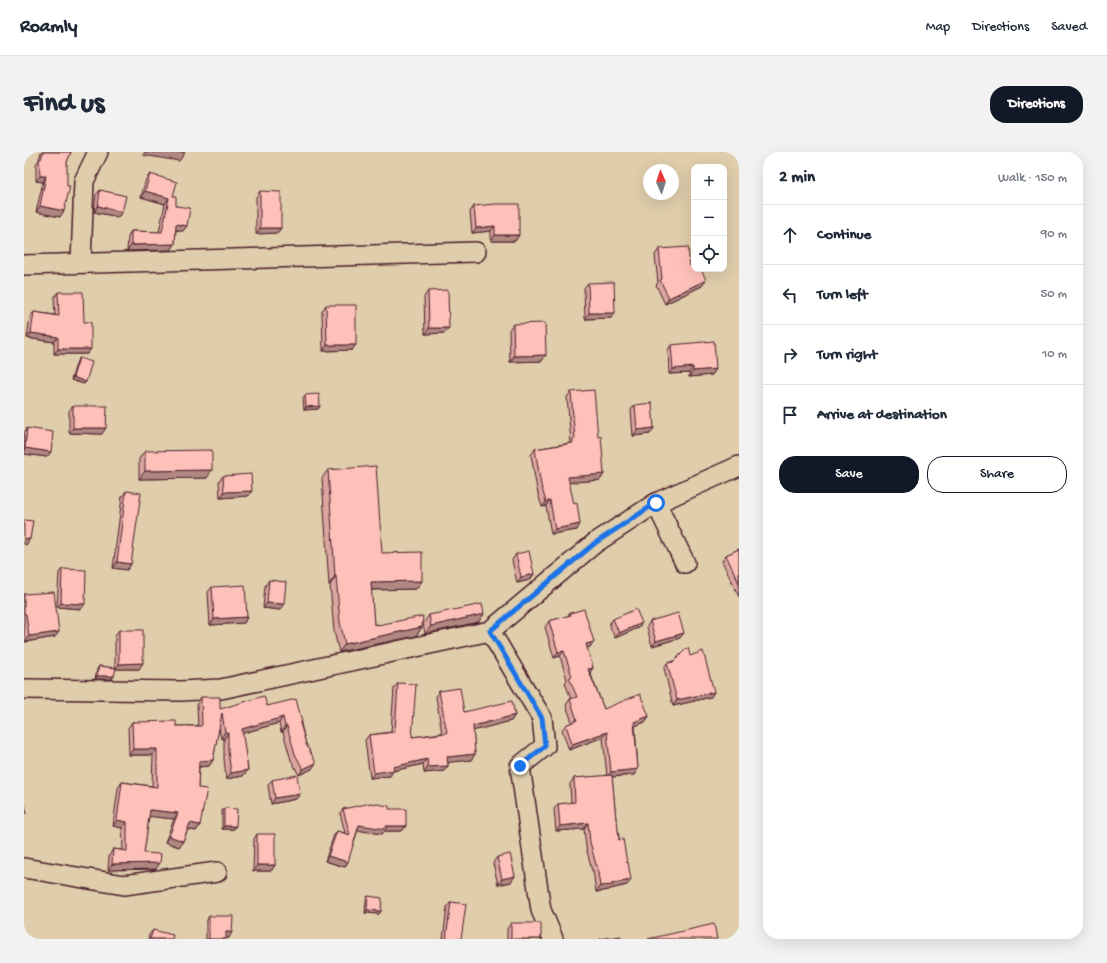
<!DOCTYPE html>
<meta charset="utf-8">
<style>
body{margin:0;font-family:"Gochi Hand",sans-serif;background:#f2f2f3;color:#1f2937}
.controls{position:absolute;right:12px;top:12px;display:grid;overflow:hidden;border-radius:8px;box-shadow:0 4px 16px #0002}
.controls button{width:36px;height:36px;display:grid;place-items:center;padding:0;border:0;border-bottom:1px solid #e0e1e3;background:#fff;color:#1f2937;font:20px sans-serif}
.compass{position:absolute;left:619px;top:12px;width:36px;height:36px;border-radius:50%;background:#fff;box-shadow:0 4px 16px #0002;rotate:357deg}
.stop{position:absolute;width:12px;height:12px;margin:-9px;border:3px solid #1a73e8;border-radius:50%;background:#fff}
.stop.end{background:#1a73e8;border-color:#fff;box-shadow:0 1px 4px #0008}
.list{margin:0;padding:0;list-style:none}
h2{display:flex;justify-content:space-between;align-items:center;height:52px;margin:0;padding:0 16px;font-size:17px}
h2 small{font-size:13px;font-weight:400;color:#747a83}
.list li{display:grid;grid-template-columns:26px 1fr auto;gap:12px;align-items:center;box-sizing:border-box;height:60px;padding:0 16px;border-top:1px solid #e0e1e3}
.list b{display:block;font-size:15px;white-space:nowrap}
.list em{font-size:13px;font-style:normal;color:#747a83}
.actions{display:flex;gap:8px;padding:12px 16px}
.actions a{flex:1;padding:9px 0;border:1px solid #111827;border-radius:16px;text-align:center;font-size:14px;color:#111827}
.actions .main{background:#111827;color:#fff}
.icon{flex:none;width:22px;height:22px;fill:none;stroke:currentColor;stroke-width:2;stroke-linecap:round;stroke-linejoin:round}
.map{position:relative;flex:none;width:715px;height:787px;overflow:hidden;border-radius:16px}
header{display:flex;align-items:center;gap:24px;box-sizing:border-box;height:56px;padding:0 20px;background:#fff;border-bottom:1px solid #e0e1e3}
header strong{font-size:19px}
nav{display:flex;gap:22px;margin-inline-start:auto;font-size:14px}
.intro{display:flex;align-items:center;justify-content:space-between;box-sizing:border-box;height:96px;padding:0 24px}
h1{margin:0;font-size:28px}
.button{padding:10px 18px;border-radius:16px;background:#111827;color:#fff;font-size:14px;font-weight:700}
main{display:flex;gap:24px;padding:0 24px}
aside{flex:1;background:#fff;border-radius:16px;box-shadow:0 4px 16px #0002}
.map>svg:first-child{display:block}
.lines{fill:none;stroke-linecap:round;stroke-linejoin:round}
.minor-casing{stroke:#4a1f2b;stroke-width:22}
.minor{stroke:#dfcdab;stroke-width:19}
.wall{fill:#daa69f;stroke:#4a1f2b}
.shaded-wall{fill:#b18782;stroke:#4a1f2b}
.building{fill:#fdc1b9;stroke:#4a1f2b}
.route{stroke:#1a73e8;stroke-width:5}
</style>
<header>
<strong>Roamly</strong>
<nav><a>Map</a><a>Directions</a><a>Saved</a></nav>
</header>
<div class="intro"><h1>Find us</h1><a class="button">Directions</a></div>
<main>
<div class="map">
<svg width="715" height="787" viewBox="0 0 715 787">
<rect width="100%" height="100%" fill="#dfcdab"/>
<filter id="ink" filterUnits="userSpaceOnUse"><feTurbulence type="fractalNoise" baseFrequency=".025" numOctaves="2"/><feDisplacementMap in="SourceGraphic" scale="8" xChannelSelector="R" yChannelSelector="G"/><feConvolveMatrix kernelMatrix="1 2 1 2 8 2 1 2 1" color-interpolation-filters="sRGB"/></filter>
<g filter="url(#ink)">
<g class="lines">
<defs>
<path id="minor" d="M57,111L60,29L74,0
M0,113L452,100
M632,351L661,411
M466,479L518,566L521,594L496,614L517,758L528,784L529,787
M0,537L156,539L197,537L466,479L571,391L632,351L715,314
M0,716L100,733L193,720"/>
</defs>
<use href="#minor" class="minor-casing"/>
<use href="#minor" class="minor"/>
</g>
<path class="wall" d="M17,0H47L43,10L36,65L12,60L19,30L12,29V12L15,8Z
M126,22L149,44L159,79L152,78L151,92L147,98L103,99L104,85L107,79L135,80L141,52L117,45L122,27Z
M76,38L98,60L94,65L70,60L72,43Z
M236,39L257,76L253,81L232,82V45Z
M450,54L495,83L491,89H467V79L448,81L446,60Z
M635,97L666,114L678,134L641,152L632,133L634,131L631,103Z
M564,131L591,161L587,166L561,167L560,136Z
M404,139L421,181L401,182L400,145Z
M34,140L60,170L63,202H30V190L3,186L6,165L10,160L31,163L30,146Z
M302,153L328,198L299,199L298,159Z
M489,172L518,209L486,210L485,178Z
M647,193L692,217L688,223L665,225V221L645,222L644,198Z
M55,206L62,230L60,232L47,228L53,209Z
M547,240L574,285L580,322L576,328L545,330L553,378L527,382L522,354L518,355L513,338L507,303L511,297L546,291L547,290L543,245Z
M281,243L296,254L294,257L280,258L279,246Z
M611,253L626,282L609,284L607,258Z
M49,254L78,282L45,281V259Z
M3,276L23,305L0,302V281Z
M121,299L183,326L115,327V307Z
M304,318L358,401L398,429L392,437L347,438L350,473L398,475L392,484L315,500L310,479L306,433H305L298,326Z
M199,324L224,344L196,346L195,329Z
M102,339L107,412L103,418L89,416L98,345Z
M715,397V445L698,409L702,403Z
M492,402L510,422L506,428L493,431L488,408Z
M38,417L57,457L33,455L35,421Z
M245,428L256,458L239,456L241,434Z
M188,435L223,465L220,471L186,473L184,440Z
M0,442L31,485L1,490L0,482Z
M546,461L570,490L566,495L563,496L569,516L566,520L580,557L625,564L621,570L611,574L614,617L610,623L588,625L592,668L603,733L586,737L585,738L572,740L569,718L568,719L562,695L560,677L532,679L530,657L534,652L547,651L546,632L550,626L583,624L579,585L545,598L538,578L542,573L548,570L542,553L546,547H547L541,531L543,528L536,504L530,506L521,475L525,469L544,464Z
M460,462L454,470L401,482L399,472L405,463Z
M589,467L614,476L591,486L585,472Z
M626,469L656,486L628,494L623,475Z
M95,478L115,517H91L90,524L88,527H71L73,517L75,514L91,516V484Z
M666,504L687,545L649,554L640,516L643,511Z
M374,531L388,585L418,581L412,545L415,539L440,560L491,563L487,569L449,578L451,602L447,608L424,610V614L420,619L400,621L399,612L369,619L366,624L346,626L341,588L345,583L367,580L370,536Z
M177,545L196,557L243,554L278,570L277,572L288,617L275,623L267,608L259,580H257L255,571L218,581L224,618L219,624L202,627L200,606V587L197,586L195,576L189,608L185,614L175,615L174,636L176,673L172,679L164,677L159,689L155,695L141,690L150,667L125,664L120,701L132,717L84,718L85,704L89,697L99,698L98,676L89,674L94,636L98,630L128,634L129,603H105L104,576L108,570L152,574H174L173,552Z
M248,628L276,642L272,647L247,652L244,633Z
M200,656L210,677H198V659Z
M319,657H365L382,674L378,679H361L358,682L334,678L321,715L301,709L310,683L313,679L321,681L316,661Z
M233,682L251,713L247,719H229L230,687Z
M473,705L487,730L474,733L469,711Z
M344,744L357,759L355,762L341,761L342,747Z
M427,750L437,787H419L423,755Z
M185,764L205,786H202V787H182V770Z
M487,771L517,787H483V777Z
M129,778L148,787H124L125,783Z"/>
<path class="shaded-wall" d="M121,0H157L161,1L155,9L119,3Z
M16,24H22L19,30L12,29Z
M121,39L145,46L141,52L117,45Z
M16,54L40,59L36,65L12,60Z
M74,54L98,60L94,65L70,60Z
M152,72L163,74L159,79L148,77Z
M471,74L467,79L448,81L452,76Z
M236,76H257L253,81L232,82Z
M471,83H495L491,89H467Z
M151,92L147,98L103,99L107,93Z
M682,128L678,134L641,152L645,146Z
M565,161H591L587,166L561,167Z
M405,176H425L421,181L401,182Z
M7,181L34,185L30,190L3,186Z
M303,193H332L328,198L299,199Z
M34,197H67L63,202H30Z
M522,203L518,209L486,210L490,204Z
M669,215L665,221L645,222L649,217Z
M692,217L688,223L665,225L669,219Z
M49,225L62,230L60,232L47,228Z
M296,254L294,257L280,258L282,255Z
M49,276H82L78,282L45,281Z
M630,276L626,282L609,284L613,278Z
M1,296L27,300L23,305L0,302Z
M188,318L183,326L115,327L121,319Z
M580,322L576,328L540,331L544,325Z
M228,339L224,344L196,346L200,340Z
M526,348L522,354L518,355L522,350Z
M556,372L553,378L527,382L531,377Z
M0,386L6,387L2,393L0,392Z
M93,410L107,412L103,418L89,416Z
M510,422L506,428L493,431L497,425Z
M311,424H312L306,433H305Z
M398,429L392,437L341,438L347,430Z
M37,451L61,452L57,457L33,455Z
M243,451L260,452L256,458L239,456Z
M460,462L454,470L401,482L407,474Z
M223,465L220,471L186,473L190,467Z
M618,471L614,476L591,486L595,481Z
M398,475L392,484L315,500L321,492Z
M35,480L31,485L1,490L5,484Z
M660,481L656,486L628,494L632,489Z
M570,490L566,495L558,498L562,492Z
M540,499L536,504L530,506L534,500Z
M119,511L115,517H91L95,512Z
M569,516L565,521L564,517Z
M73,524H90L88,527H71Z
M690,540L687,545L649,554L653,548Z
M491,563L487,569L445,580L449,574Z
M625,564L621,570L606,576L610,570Z
M259,565L255,571L213,583L218,577Z
M261,574H263L259,580H257Z
M201,580L204,581L200,587L197,586Z
M583,580L579,585L545,598L548,592Z
M109,597H133L129,603H105Z
M451,602L447,608L419,611L423,605Z
M403,607L399,612L369,619L366,624L346,626L350,621L369,615Z
M189,608L185,614L170,615L175,609Z
M292,611L288,617L275,623L279,617Z
M424,614L420,619L400,621L404,615Z
M614,617L610,623L583,625L587,620Z
M224,618L219,624L202,627L207,621Z
M276,642L272,647L247,652L251,646Z
M126,658L154,661L150,667L122,664Z
M93,668L103,670L98,676L89,674Z
M166,671L176,673L172,679L162,677Z
M564,671L560,677L532,679L536,674Z
M335,673L362,674H382L378,679H361L358,682L332,678Z
M200,674H212L210,677H198Z
M145,684L159,689L155,695L141,690Z
M304,704L324,710L321,715L301,709Z
M136,711L132,717L84,718L88,712Z
M233,713H251L247,719H229Z
M491,724L487,730L474,733L478,727Z
M607,728L603,733L586,737L585,738L572,740L576,734Z
M343,758L357,759L355,762L341,761Z
M202,780H208L205,786H198Z"/>
<path class="building" d="M19,0H47L43,10V34H46L40,59L16,54L22,24H16L15,7H17Z
M126,22L153,30L149,44H152V54L166,56L163,74L152,72L151,92L107,93V79L138,80L145,46L121,39Z
M76,38L102,44L98,60L74,54Z
M236,39L257,40V76H236Z
M471,52H495V83H471V74L452,76L450,54Z
M664,95L666,114L670,112V117H677L682,128L645,146L636,128L638,127L635,97Z
M590,130L591,161H565L564,131Z
M424,138L425,176H405L404,139Z
M34,140H59L60,170H67V197H34V185L7,181L10,160L35,164Z
M302,153H332V193H303Z
M521,171L522,203L490,204L489,172Z
M690,189L692,217L669,219V215L649,217L647,193Z
M55,206L68,210L62,230L49,225Z
M570,238L574,285L577,284L580,322L544,325L550,352L553,351L556,372L531,377L526,348L522,350L517,333L511,297L549,291V287H551L547,240Z
M295,242L296,254L282,255L281,243Z
M628,251L630,276L613,278L611,253Z
M49,254H83L82,276H49Z
M3,276L29,280L27,300L1,296Z
M188,298V318L121,319V299Z
M352,314L358,401L398,400V429L347,430L350,473L354,472V473L399,464L398,475L321,492L316,470L312,424H311L304,318Z
M227,322L228,339L200,340L199,324Z
M102,339L117,341L107,412L93,410Z
M0,368L9,369L6,387L0,386Z
M715,397V431L702,403Z
M505,399L510,422L497,425L492,402Z
M38,417L62,418L61,452L37,451Z
M245,428L262,430L260,452L243,451Z
M221,433L223,465L190,467L188,435Z
M30,440L35,480L5,484L2,462H0V442Z
M458,452L460,462L407,474L405,463Z
M560,457L570,490L562,492L569,516L564,517L580,557L616,542L625,564L610,570L614,617L587,620L583,580L548,592L542,573L553,568L546,547L553,545L545,526L548,524L540,499L534,500L525,469L547,463L546,461Z
M612,457L618,471L595,481L589,467Z
M654,461L660,481L632,489L626,469Z
M95,478H119V511L95,512Z
M664,495L666,504L679,499L690,540L653,548L643,511L649,510Z
M75,514L92,516L90,524H73Z
M374,531L392,532L388,585L423,581L415,539L436,536L440,560L488,549L491,563L449,574L451,602L423,605L424,614L404,615L403,607L369,615L370,618L350,621L345,583L371,580Z
M240,544L243,554L272,547L278,570L276,571L282,592L292,611L279,617L271,602L263,574H261L259,565L218,577L224,618L207,621L204,599V581L201,580L198,561L189,608L175,609L174,636L183,637L176,673L166,671L159,689L145,684L154,661L126,658L120,701L137,702L136,711L88,712L89,697L103,699V670L93,668L98,630L133,635V597H109L108,570L152,569V574H177L178,573L177,545H196V557Z
M273,623L276,642L251,646L248,628Z
M588,623L592,668H593L595,688L599,687L603,711L604,710L607,728L588,731L589,733L576,734L573,713H572L566,690L564,671L536,674L534,652L551,650L550,626Z
M0,650L3,661H0Z
M347,651L365,654V657H382V674H362V677L335,673L324,710L304,704L313,679L326,683L319,657Z
M200,656L213,657L212,674H200Z
M233,682H251V713H233Z
M486,702L491,724L478,727L473,705Z
M344,744L358,746L357,759L343,758Z
M427,750L442,752L437,787H422Z
M185,764H209L208,780H202V787H185Z
M487,771H517V787H487Z
M690,772L693,787H624Z
M129,778L149,783L148,787H126Z
M597,784V787H576Z"/>
</g>
<g class="lines" filter="url(#ink)">
<path class="route" d="M496,614L521,594L518,566L466,479L571,391L632,351"/>
</g>
</svg>
<div class="controls">
<button>+</button>
<button>−</button>
<button><svg class="icon" aria-label="locate" viewBox="0 0 24 24"><circle cx="12" cy="12" r="6"/><path d="M12 2v4M12 18v4M2 12h4M18 12h4"/></svg></button>
</div>
<svg class="compass" viewBox="-18 -18 36 36"><path d="M0-13l5 13h-10z" fill="#e53935"/><path d="M0 13l5-13h-10z" fill="#747a83"/></svg>
<div class="stop" style="left:632px;top:351px"></div>
<div class="stop end" style="left:496px;top:614px"></div>
</div>
<aside>
<h2>2 min<small>Walk · 150 m</small></h2>
<ul class="list">
<li><svg class="icon" aria-label="ahead" viewBox="0 0 24 24"><path d="M12 20V5M6 11l6-6 6 6"/></svg><div><b>Continue</b></div><em>90 m</em></li>
<li><svg class="icon" aria-label="left" viewBox="0 0 24 24"><path d="M17 20v-9H6M10 6l-5 5 5 5"/></svg><div><b>Turn left</b></div><em>50 m</em></li>
<li><svg class="icon" aria-label="right" viewBox="0 0 24 24"><path d="M7 20v-9h11M14 6l5 5-5 5"/></svg><div><b>Turn right</b></div><em>10 m</em></li>
<li><svg class="icon" aria-label="arrive" viewBox="0 0 24 24"><path d="M6 21V4h12l-3 4 3 4H6"/></svg><div><b>Arrive at destination</b></div></li>
</ul>
<div class="actions"><a class="main">Save</a><a>Share</a></div>
</aside>
</main>
